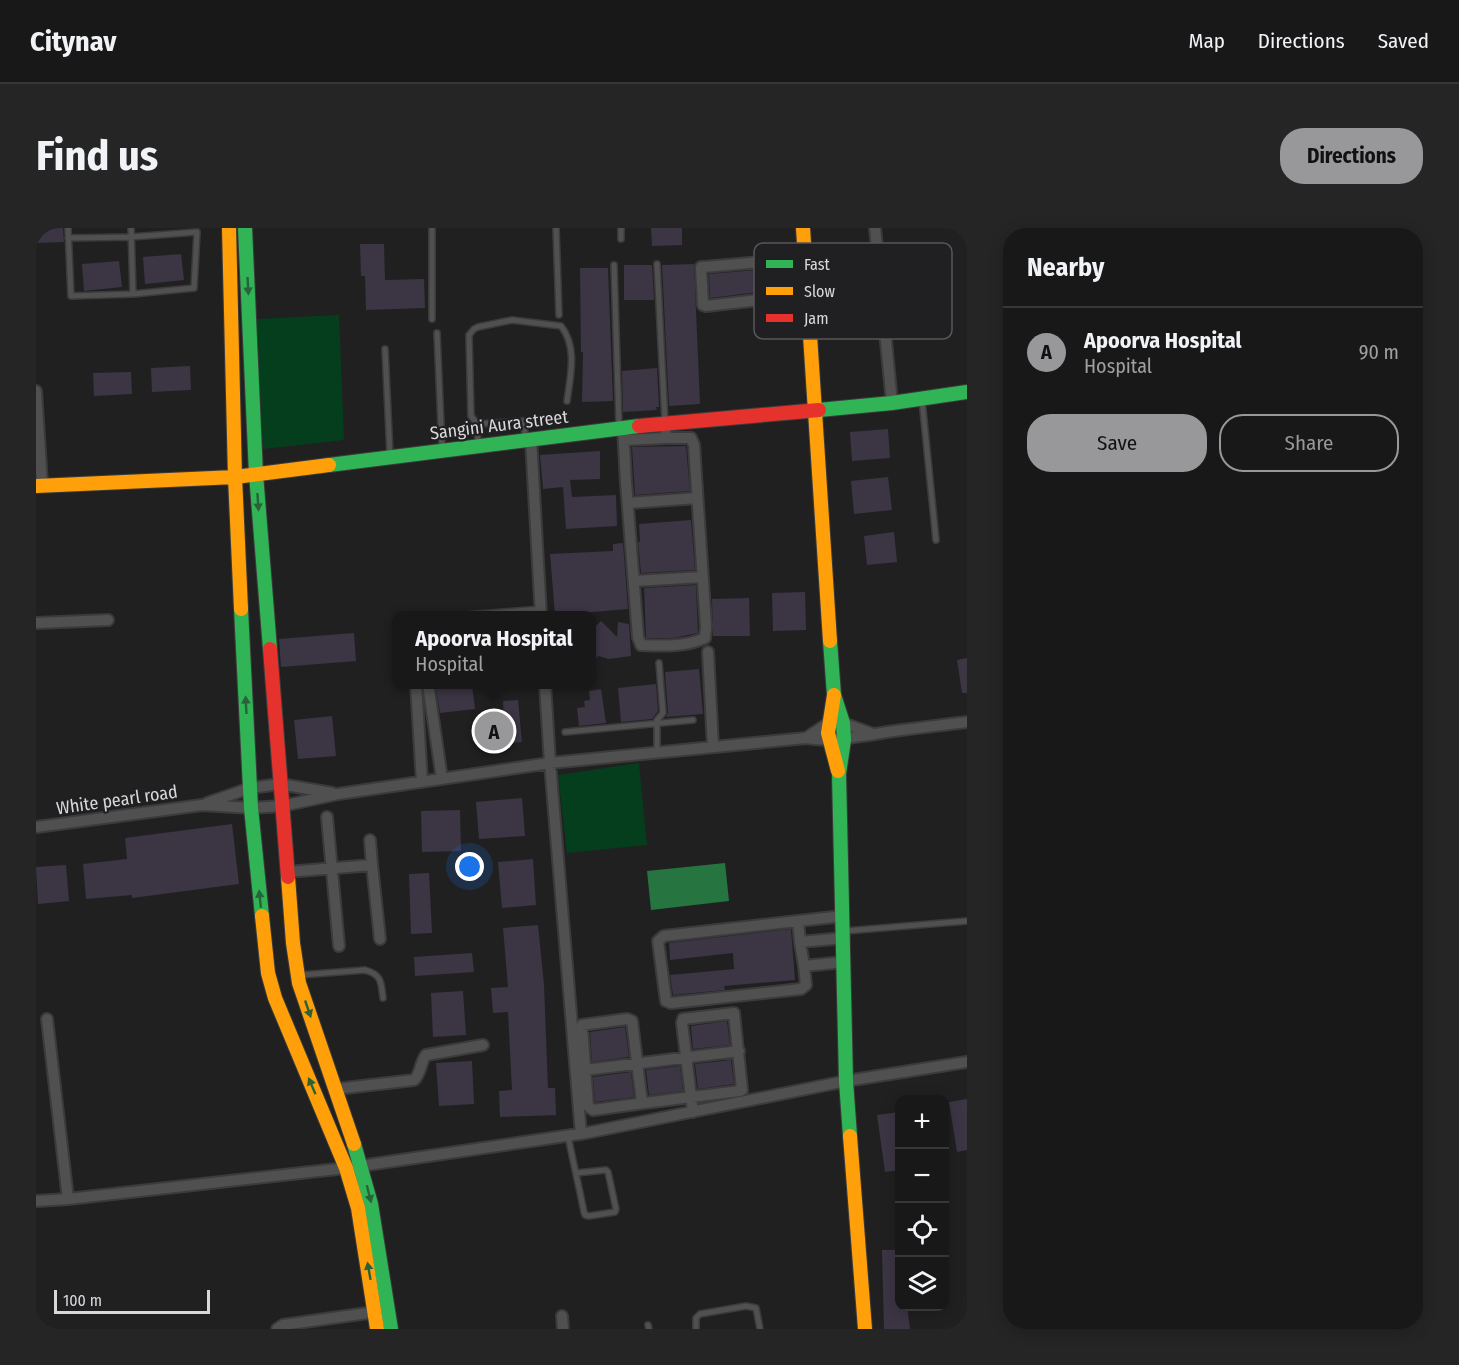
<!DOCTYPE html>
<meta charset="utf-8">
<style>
body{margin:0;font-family:"Fira Sans Condensed",sans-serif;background:#252526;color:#f1f3f6}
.controls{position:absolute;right:18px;bottom:18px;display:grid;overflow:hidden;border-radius:12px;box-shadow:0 3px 15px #0003}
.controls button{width:54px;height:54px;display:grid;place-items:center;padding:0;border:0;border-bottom:2px solid #363738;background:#181819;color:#f1f3f6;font:30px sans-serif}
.scale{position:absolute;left:18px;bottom:15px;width:156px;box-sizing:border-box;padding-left:6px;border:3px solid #d8d7d9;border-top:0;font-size:16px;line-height:21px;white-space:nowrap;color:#d8d7d9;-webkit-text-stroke:4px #201f22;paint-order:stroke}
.you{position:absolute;left:434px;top:639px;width:21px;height:21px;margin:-15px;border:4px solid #fff;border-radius:50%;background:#1a73e8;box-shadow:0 0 0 9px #1a73e833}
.badge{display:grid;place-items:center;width:39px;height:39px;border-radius:50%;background:#989799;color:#111;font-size:20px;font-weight:700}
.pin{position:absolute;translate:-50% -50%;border:3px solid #fff;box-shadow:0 2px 6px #0006}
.popup{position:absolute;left:356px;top:383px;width:204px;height:78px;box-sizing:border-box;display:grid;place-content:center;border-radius:12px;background:#181819;filter:drop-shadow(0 2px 4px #0005);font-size:20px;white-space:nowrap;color:#9fa0a2}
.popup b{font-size:22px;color:#f1f3f6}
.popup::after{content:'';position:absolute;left:50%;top:100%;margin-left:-12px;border:12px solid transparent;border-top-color:#181819}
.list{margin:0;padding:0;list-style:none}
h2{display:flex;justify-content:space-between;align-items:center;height:78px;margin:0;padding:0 24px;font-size:26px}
h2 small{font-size:20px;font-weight:400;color:#9fa0a2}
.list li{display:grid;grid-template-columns:39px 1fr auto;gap:18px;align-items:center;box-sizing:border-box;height:90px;padding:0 24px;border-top:2px solid #363738}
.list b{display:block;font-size:22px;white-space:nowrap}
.list p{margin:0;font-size:20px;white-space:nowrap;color:#9fa0a2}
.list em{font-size:20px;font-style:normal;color:#9fa0a2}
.actions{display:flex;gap:12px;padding:18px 24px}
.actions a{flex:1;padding:14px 0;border:2px solid #989799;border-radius:24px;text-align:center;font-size:21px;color:#989799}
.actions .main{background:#989799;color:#111}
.icon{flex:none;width:33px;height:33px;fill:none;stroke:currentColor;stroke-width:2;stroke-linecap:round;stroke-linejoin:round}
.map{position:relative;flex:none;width:931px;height:1101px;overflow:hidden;border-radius:24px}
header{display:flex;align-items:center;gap:36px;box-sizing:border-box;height:84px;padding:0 30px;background:#181819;border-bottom:2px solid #363738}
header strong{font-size:28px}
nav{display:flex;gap:33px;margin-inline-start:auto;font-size:21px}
.intro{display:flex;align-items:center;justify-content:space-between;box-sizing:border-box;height:144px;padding:0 36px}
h1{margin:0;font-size:42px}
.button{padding:15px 27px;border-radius:24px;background:#989799;color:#111;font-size:21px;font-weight:700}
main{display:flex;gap:36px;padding:0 36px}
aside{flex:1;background:#181819;border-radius:24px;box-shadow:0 3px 15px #0003}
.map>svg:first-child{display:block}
.green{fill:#043e1d}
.water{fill:#267440}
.building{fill:#3c3544}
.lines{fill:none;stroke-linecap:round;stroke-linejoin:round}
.lane-casing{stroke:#3b3b3b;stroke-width:8}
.street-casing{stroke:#3b3b3b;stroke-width:14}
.fast-casing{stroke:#3b3b3b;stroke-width:16}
.slow-casing{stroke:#3b3b3b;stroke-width:16}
.jam-casing{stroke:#3b3b3b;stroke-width:16}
.lane{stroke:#505051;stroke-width:5}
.street{stroke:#505051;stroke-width:10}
.fast{stroke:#30b455;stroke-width:14}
.slow{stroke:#ff9f0a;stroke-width:14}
.jam{stroke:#e5322d;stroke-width:14}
.oneway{fill:#276239}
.labels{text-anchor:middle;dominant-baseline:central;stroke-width:4.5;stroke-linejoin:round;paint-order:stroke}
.street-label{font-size:18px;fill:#d8d7d9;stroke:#201f22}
.key{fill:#201f22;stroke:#575659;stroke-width:1.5}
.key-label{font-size:16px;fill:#d8d7d9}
</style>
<header>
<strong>Citynav</strong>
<nav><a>Map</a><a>Directions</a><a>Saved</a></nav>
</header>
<div class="intro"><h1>Find us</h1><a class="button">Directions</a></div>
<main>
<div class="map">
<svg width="931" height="1101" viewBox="0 0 931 1101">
<rect width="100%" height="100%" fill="#202021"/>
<path class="green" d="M303,87L308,212L227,221L221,91Z
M603,535L611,617L531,625L522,547Z"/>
<path class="water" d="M689,635L693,673L615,682L611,643Z"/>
<path class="building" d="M0,0H27L28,14L0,15Z
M615,0H646V17L616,18Z
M324,16H348L349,52L388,51L389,80L330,82L329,48H325Z
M145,26L148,52L109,56L107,29Z
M83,33L86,59L48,63L46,36Z
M658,36L664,176L633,178L626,37Z
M588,37H616L618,72H588Z
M544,40H572L577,173L546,174L547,124H545Z
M720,42L723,64L674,70L673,46Z
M154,138L155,162L116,164L115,140Z
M621,140L623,179H620L621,182L587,184L586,143Z
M95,144L96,166L58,168L57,145Z
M852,201L854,230L816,233L814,204Z
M650,218L654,263L599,267L596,219Z
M564,223V251L534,252L536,269L580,267L581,298L530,301L527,259L507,261L504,227Z
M852,249L856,282L818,286L815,253Z
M655,292L659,342L605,345L602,314H604L603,296Z
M858,304L861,334L831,337L828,308Z
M587,315L592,381L519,387L514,326L577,323V316Z
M660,357L662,405L637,410H610L608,360Z
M769,364L770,402L737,403L736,365Z
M713,370L714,408H677L676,371Z
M565,393L581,409L582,394L593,396L595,428L573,431L562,428L555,437V403Z
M318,405L320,433L245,439L243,411Z
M931,430V465H926L921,432Z
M663,441L667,486L630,489L632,485L629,444Z
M620,456L622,483L616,491L585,494L582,460Z
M436,457L439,481L404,485L400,461Z
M565,461L570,495L543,498L541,480L549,479L548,473L554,472L553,463Z
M482,472L486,514L452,518L449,494L468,492L467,473Z
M296,488L300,528L262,531L258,492Z
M486,570L489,608L443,611L440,574Z
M424,582L425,623L386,624L385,583Z
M196,596L203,656L96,670V667L50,671L47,636L91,631L89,610Z
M497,631L500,677L466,680L462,634Z
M30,637L33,673L2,676L0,639Z
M393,645L396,705L375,706L373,646Z
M502,697L508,757L512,860H519L520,887L464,889L463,863L476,862L472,784L457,785L455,760L472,759L467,700Z
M755,701L759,752L688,758L689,762L637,767L634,747L698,741L697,725L634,732L633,715Z
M436,725L438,744L379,748L378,729Z
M427,763L430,807L397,809L395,765Z
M691,793L694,817L657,821L655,798Z
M589,799L593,829L556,834L554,804Z
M695,832L698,856L662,861L659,836Z
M436,833L438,876L403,878L400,835Z
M644,838L647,863L613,867L610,842Z
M595,844L598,869L559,874L557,849Z
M931,871V922L921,924L913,874Z
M864,884V942L849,944L841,887Z
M846,1022H863L864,1078H871L874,1101H848Z"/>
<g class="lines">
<defs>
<path id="lane" d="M32,0L35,68L97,66L95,0
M396,0V91
M520,0L523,87
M585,0V11
M32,10L95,9L161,4L158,60L97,66
M621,36L629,194
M578,37L583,198
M401,105L406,220
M349,121L354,227
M886,172L900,312
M441,196L435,188L433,107L438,101L442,99L476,92L525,98C542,119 534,150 531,173
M442,215L441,196L488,193L489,210
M430,387L505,381
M529,504L657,492
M621,524V492L627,485L623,435
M809,703L931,693
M264,747L329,742C346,747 345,754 347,770
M532,908C537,933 543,959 548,984L549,987L553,988L579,984L580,981L572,944L570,942L540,945
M612,1097L613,1101
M660,1101V1090L664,1086L710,1078L720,1080L724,1101"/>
<path id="street" d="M839,0L856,175
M728,33L731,71L670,78L667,77L665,39H668L769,30
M0,163L6,257
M587,199L590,254L602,409L605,417C626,418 649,419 669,410L670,399L658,217L655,210H630L629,195
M495,211L505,388
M588,212L630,210
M592,275L661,270
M598,353L666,349
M0,395L72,392
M672,424L677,519
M380,456L386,554
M392,456L406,551
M509,456L514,535L545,906
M770,510L791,496L807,495L837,506
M171,575L214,560L244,556L296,565
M291,589L303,718
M0,599L166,577L215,580L246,578L302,566L514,535L770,510C798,514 811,510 839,506C869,501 900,498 931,494
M334,612L336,637
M251,644L336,637L344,711
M762,693L807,688
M808,710L764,714L762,693L628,708L622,713L630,773L635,775L765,761L770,757L768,738L808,734
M764,714L768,738
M11,791L32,971
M549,842L703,823
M300,861L378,852C385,846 384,835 390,827L447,817
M606,875L596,793L591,791L546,797L552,878L557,882C606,875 655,869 704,863L706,862L698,785L647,791L646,795L655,869L657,884
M0,973L32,971L310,940L550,905L810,853L931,834
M526,1088L527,1101
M241,1101L247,1097L339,1084"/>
<path id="fast" d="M209,0L220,246L234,421
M783,182L856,175L931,164
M293,237L603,198
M205,381L215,580L226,688
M794,413L798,467L807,495L808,512L803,546L810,853L814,908
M318,916L335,976L355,1101"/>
<path id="slow" d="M193,0L199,249L205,381
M767,0L794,413
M0,258L199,249L293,237
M798,467L792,505L802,543
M252,649L257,715L263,755L318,916
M226,688L232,745L239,770L310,940L322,980L341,1101
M814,908L829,1101"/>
<path id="jam" d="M603,198L783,182
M234,421L252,649"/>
</defs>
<use href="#lane" class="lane-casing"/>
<use href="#street" class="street-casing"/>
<use href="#fast" class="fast-casing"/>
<use href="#slow" class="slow-casing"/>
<use href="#jam" class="jam-casing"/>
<use href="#lane" class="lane"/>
<use href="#street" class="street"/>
<use href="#fast" class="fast"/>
<use href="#slow" class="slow"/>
<use href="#jam" class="jam"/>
</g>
<defs><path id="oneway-solid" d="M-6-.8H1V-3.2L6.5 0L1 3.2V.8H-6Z" transform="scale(1.5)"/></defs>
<g class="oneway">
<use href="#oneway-solid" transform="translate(212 58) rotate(87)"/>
<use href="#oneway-solid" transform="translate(222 274) rotate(86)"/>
<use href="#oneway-solid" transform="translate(210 477) rotate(-93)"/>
<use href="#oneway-solid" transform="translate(224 671) rotate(-96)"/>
<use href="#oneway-solid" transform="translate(272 781) rotate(71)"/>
<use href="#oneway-solid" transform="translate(276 858) rotate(-113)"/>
<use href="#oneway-solid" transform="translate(333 966) rotate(76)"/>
<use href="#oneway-solid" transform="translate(333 1043) rotate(-100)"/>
</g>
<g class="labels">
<g class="street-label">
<text transform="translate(463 197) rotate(-7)">Sangini Aura street</text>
<text transform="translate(81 572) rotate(-8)">White pearl road</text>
</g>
</g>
<rect x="718" y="15" width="198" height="96" rx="9" class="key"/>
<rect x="730" y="32" width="27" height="8" fill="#30b455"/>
<rect x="730" y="59" width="27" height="8" fill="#ff9f0a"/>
<rect x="730" y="86" width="27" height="8" fill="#e5322d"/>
<g class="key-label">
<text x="768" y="42">Fast</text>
<text x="768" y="69">Slow</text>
<text x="768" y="96">Jam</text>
</g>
</svg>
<div class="controls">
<button>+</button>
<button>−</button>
<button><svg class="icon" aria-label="locate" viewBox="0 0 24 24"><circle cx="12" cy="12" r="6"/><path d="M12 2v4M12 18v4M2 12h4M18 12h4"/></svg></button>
<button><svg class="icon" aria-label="layers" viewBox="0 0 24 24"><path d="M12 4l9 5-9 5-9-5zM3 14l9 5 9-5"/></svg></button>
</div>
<div class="scale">100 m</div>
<div class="you"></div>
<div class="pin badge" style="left:458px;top:503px">A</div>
<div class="popup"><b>Apoorva Hospital</b>Hospital</div>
</div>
<aside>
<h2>Nearby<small></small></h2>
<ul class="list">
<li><span class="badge">A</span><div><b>Apoorva Hospital</b><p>Hospital</p></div><em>90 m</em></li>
</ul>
<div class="actions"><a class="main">Save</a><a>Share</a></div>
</aside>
</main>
